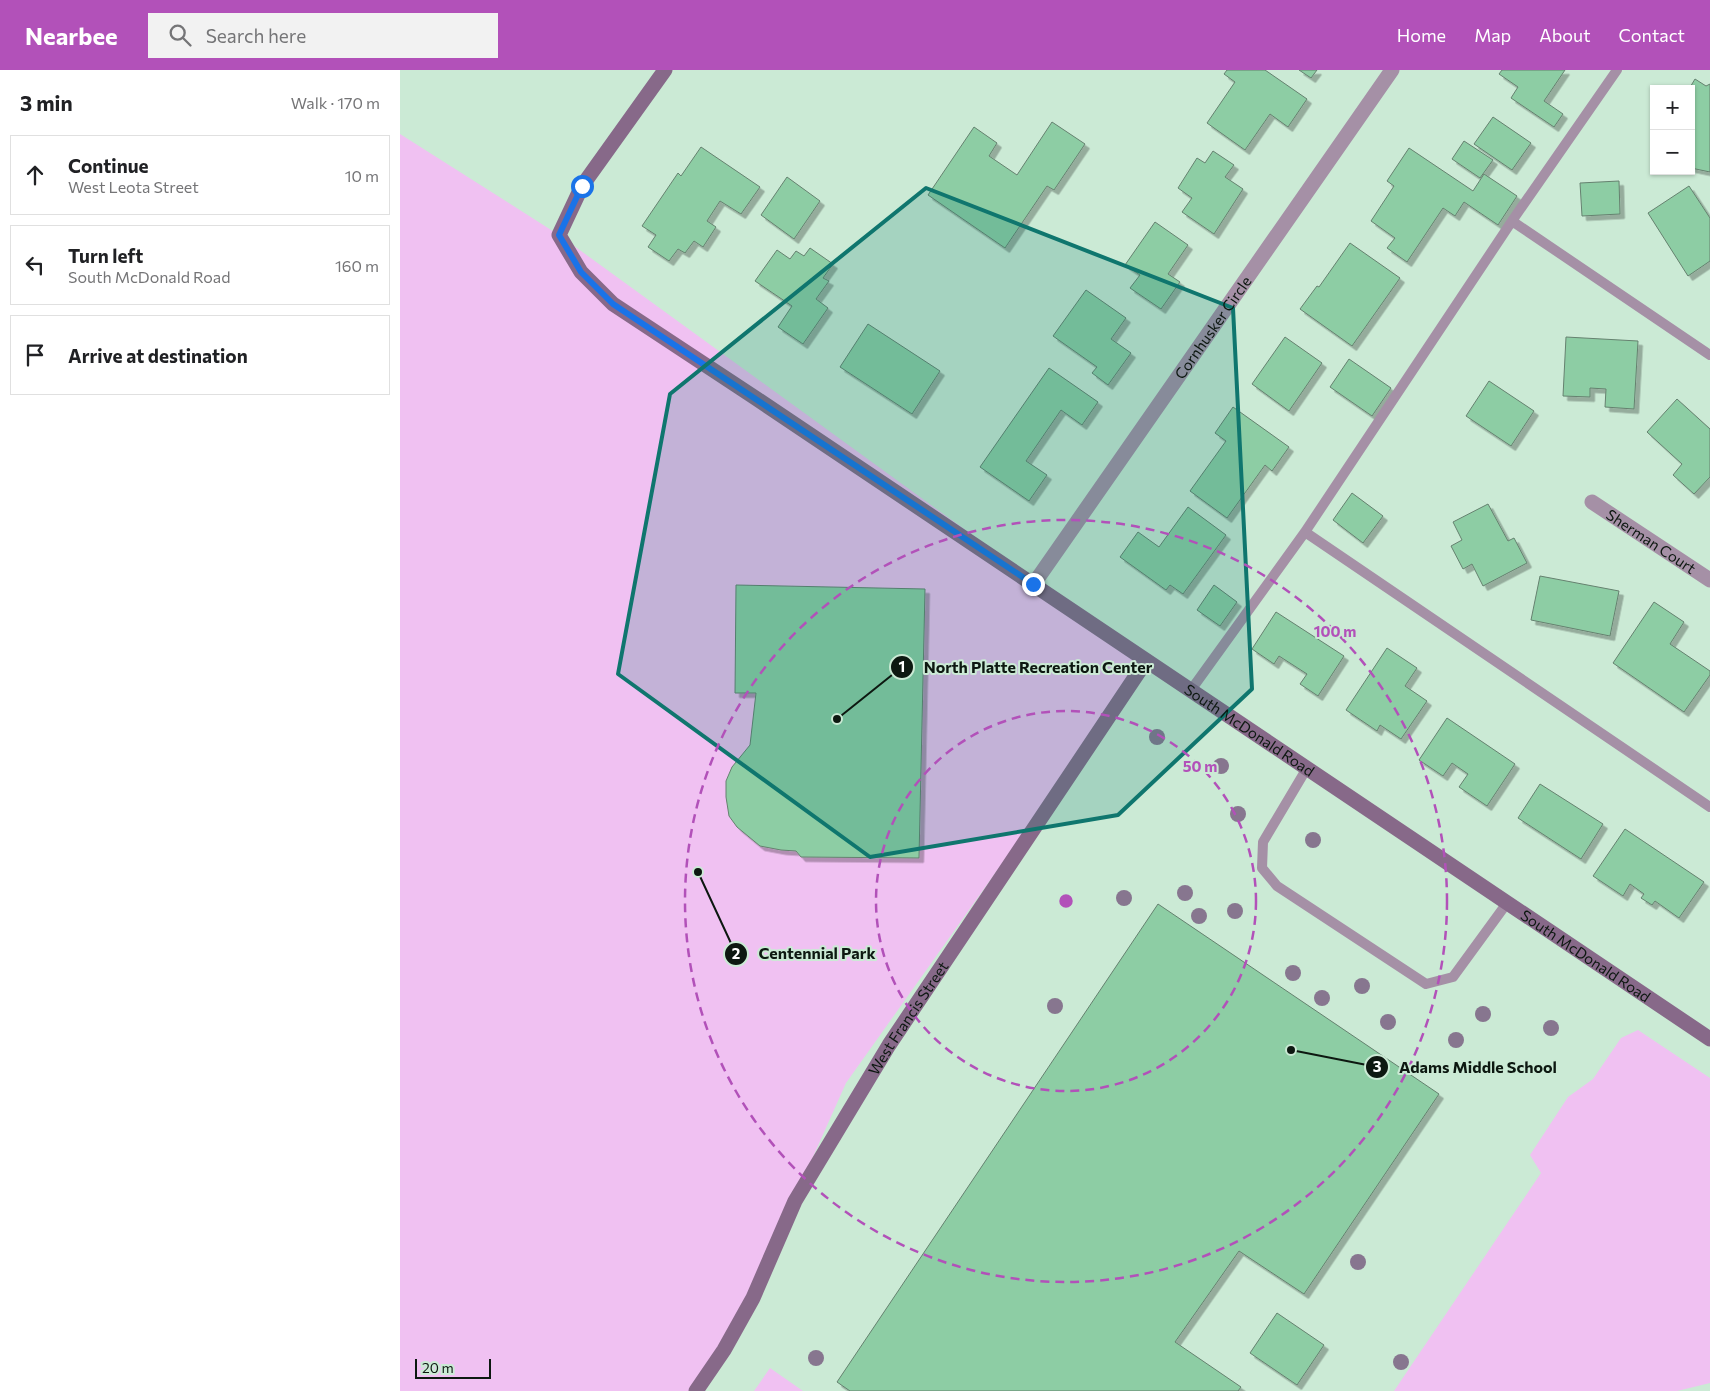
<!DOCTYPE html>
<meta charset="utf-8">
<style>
body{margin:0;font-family:Commissioner,sans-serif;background:#f2f2f2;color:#202124}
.controls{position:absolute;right:15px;top:15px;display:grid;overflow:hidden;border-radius:0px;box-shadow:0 1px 4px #0004}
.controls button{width:45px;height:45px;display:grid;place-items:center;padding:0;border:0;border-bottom:1px solid #e0e0e0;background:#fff;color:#202124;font:25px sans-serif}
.scale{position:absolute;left:15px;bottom:12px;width:76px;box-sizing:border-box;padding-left:5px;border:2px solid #0d1811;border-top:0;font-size:14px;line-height:18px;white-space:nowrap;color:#0d1811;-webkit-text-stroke:4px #cbead5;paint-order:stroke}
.stop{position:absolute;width:15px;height:15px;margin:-11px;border:4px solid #1a73e8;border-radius:50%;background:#fff}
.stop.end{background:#1a73e8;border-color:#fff;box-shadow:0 1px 5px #0008}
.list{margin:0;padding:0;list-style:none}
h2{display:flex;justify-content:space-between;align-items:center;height:65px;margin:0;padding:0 20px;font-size:21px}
h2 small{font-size:16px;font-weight:400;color:#757577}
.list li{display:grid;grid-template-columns:32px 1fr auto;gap:15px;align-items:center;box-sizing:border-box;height:80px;margin:0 10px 10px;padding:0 10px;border:1px solid #e0e0e0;border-radius:0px}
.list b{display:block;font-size:19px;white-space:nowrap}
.list p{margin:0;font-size:16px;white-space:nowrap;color:#757577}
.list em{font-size:16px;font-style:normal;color:#757577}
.icon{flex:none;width:28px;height:28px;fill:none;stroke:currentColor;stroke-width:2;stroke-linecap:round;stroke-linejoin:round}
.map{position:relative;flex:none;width:1310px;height:1321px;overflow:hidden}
header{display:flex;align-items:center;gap:30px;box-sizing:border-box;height:70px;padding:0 25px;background:#b251b9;color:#fff}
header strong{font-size:24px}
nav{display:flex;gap:28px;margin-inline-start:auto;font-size:18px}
.search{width:350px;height:45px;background:#f2f2f2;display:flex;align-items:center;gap:12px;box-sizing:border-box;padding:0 18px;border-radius:0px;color:#757577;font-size:19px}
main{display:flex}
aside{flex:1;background:#fff}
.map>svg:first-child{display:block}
.green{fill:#f0c1f2}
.building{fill:#8dcda4;stroke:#65816f;filter:url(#shadow)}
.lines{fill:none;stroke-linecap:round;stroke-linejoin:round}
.lane{stroke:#a590a6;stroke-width:10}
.street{stroke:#a590a6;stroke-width:15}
.secondary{stroke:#876989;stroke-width:15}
.tree{fill:#87768f}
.route{stroke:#1a73e8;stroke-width:6}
.marked{fill:#0f766e;fill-opacity:0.2;stroke:#0f766e;stroke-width:4;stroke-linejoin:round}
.ring{fill:none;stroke:#b251b9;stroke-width:2.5;stroke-dasharray:9 6}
.labels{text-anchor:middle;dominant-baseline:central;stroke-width:4;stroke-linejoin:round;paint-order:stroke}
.street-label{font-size:15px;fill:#0d1811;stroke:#cbead5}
.centre{fill:#b251b9;stroke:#cbead5;stroke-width:2.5}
.ring-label{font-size:15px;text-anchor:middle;font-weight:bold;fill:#b251b9;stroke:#cbead5;stroke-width:4;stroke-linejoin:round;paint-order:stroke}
.leader{fill:none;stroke:#0d1811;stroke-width:2}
.callout-dot{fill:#0d1811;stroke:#cbead5;stroke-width:2}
.mark-label{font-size:15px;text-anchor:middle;font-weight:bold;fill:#fff}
.callout-label{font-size:16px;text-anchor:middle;font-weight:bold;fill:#0d1811;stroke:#cbead5;stroke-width:4;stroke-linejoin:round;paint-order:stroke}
</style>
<header>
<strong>Nearbee</strong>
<div class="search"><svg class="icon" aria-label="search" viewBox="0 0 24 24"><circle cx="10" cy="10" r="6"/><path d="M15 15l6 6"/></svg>Search here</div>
<nav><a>Home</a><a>Map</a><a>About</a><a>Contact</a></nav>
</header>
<main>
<aside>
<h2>3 min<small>Walk · 170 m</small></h2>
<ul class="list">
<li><svg class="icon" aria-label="ahead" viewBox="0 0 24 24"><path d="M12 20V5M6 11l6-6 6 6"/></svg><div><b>Continue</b><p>West Leota Street</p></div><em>10 m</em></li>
<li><svg class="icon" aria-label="left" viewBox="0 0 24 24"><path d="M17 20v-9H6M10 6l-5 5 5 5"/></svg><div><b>Turn left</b><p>South McDonald Road</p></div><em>160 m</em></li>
<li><svg class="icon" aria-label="arrive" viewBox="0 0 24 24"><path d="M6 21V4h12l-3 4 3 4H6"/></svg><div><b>Arrive at destination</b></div></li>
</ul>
</aside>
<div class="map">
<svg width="1310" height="1321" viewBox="0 0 1310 1321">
<defs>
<filter id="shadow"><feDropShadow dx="4.5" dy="4.5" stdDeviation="0" flood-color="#0004"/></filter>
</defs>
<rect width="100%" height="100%" fill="#cbead5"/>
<path class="green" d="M0,64L159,165L746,591L446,1013L337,1257L292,1321H0Z
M1238,960L1310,1008V1313L1277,1321H994L1141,1103L1130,1085L1168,1027L1193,1009L1221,968Z
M370,1298L403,1321H354Z"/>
<path class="building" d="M827,0H865L907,29L888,57L870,44L845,80L807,53L835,12L824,4Z
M899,0H917L911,8Z
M1102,0H1165L1144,31L1163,44L1154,57L1111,28L1118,17L1099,4Z
M1295,9L1306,16L1310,14V102L1291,98V19H1289Z
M1093,47L1131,73L1112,100L1074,74Z
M652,52L685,74L654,120L647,116L605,178L528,125L574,57L597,73L589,86L617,105Z
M1064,71L1093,90L1080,108L1052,89Z
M301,77L360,117L341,144L320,131L307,151L316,157L303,177L294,171L285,183L278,179L269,191L248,177L256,165L242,156L278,103L281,106Z
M1009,78L1073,121L1084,104L1117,126L1098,155L1064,132L1055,146L1043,138L1007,192L987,178L995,168L971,151L994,116L987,111Z
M813,81L834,95L825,107L843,119L814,164L782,142L792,128L778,118L797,88L805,93Z
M387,107L420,131L394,169L361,145Z
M1219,111L1220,144L1182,146L1180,113Z
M1289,116L1310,148V191L1288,206L1248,143Z
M755,152L788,175L768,204L780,212L761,239L730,218L740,205L725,195Z
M950,173L1000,208L952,276L900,239L917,216L919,217Z
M410,178L433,194L423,208L429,211L416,229L428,238L403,274L378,257L392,236L355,211L377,180L390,189L396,181L404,186Z
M686,220L726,248L711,269L731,283L708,315L692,303L697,297L653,266Z
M468,254L540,301L512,344L440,297Z
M885,267L922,293L889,341L852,314Z
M1166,267L1238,271L1234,339L1205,337L1206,319L1190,318V327L1163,326Z
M949,289L991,318L972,346L930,317Z
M649,298L698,332L682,355L661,340L626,391L647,405L629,431L580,397Z
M1089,311L1134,341L1111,376L1066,346Z
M1277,329L1310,359V407L1294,424L1273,405L1282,394L1247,362Z
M833,337L889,377L872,401L865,395L827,448L790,421L826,371L815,363Z
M952,423L983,446L963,473L933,450Z
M1088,434L1108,471L1114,468L1127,493L1083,516L1072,494L1063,499L1051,476L1062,470L1053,452Z
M788,437L826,465L783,524L770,515L766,520L720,487L738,462L759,477Z
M1140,506L1219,521L1210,566L1131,550Z
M336,515L525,519L519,788L401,787L396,781L381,780L360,776L337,757L329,746L326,727V711L332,697L350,675L356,623H335Z
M814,515L837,532L820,556L797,540Z
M1254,532L1284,552L1270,574L1310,601V605L1284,642L1213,593Z
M876,542L944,586L918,626L900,614L907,604L879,586L874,594L852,579Z
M987,578L1017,598L1005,616L1027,631L1001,669L980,655L977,661L946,640Z
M1047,648L1115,694L1087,736L1059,717L1068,704L1052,693L1043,706L1019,690Z
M1140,714L1203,754L1181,789L1118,748Z
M1225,759L1304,812L1279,848L1255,831L1252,835L1241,828L1244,824L1230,814L1223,826L1193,806Z
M758,834L1039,1024L904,1224L839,1181L775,1272L841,1317L838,1321H450L437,1312Z
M877,1243L924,1275L897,1315L850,1283Z"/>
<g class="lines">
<path class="lane" d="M1112,151L1310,285
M905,462L1310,737
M791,620L905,462L1112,151L1217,0
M907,698L863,772L862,798L877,816L1026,914L1053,907L1107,833"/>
<g class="street">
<path id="s1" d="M1192,432L1310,510"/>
<path id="s2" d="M633,515L992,0"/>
</g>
<g class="secondary">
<path id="s3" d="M265,0L182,116L159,165L181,202L213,234L357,329L1310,969"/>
<path id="s4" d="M296,1321L324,1280L353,1228L395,1131L489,975L746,591"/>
</g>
</g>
<g class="tree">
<circle cx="757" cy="667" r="8"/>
<circle cx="821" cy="696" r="8"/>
<circle cx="838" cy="744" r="8"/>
<circle cx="913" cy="770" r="8"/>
<circle cx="785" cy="823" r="8"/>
<circle cx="724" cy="828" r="8"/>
<circle cx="835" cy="841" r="8"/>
<circle cx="799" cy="846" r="8"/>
<circle cx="893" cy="903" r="8"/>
<circle cx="962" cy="916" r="8"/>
<circle cx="922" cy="928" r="8"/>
<circle cx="655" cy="936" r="8"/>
<circle cx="1083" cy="944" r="8"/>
<circle cx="988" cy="952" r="8"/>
<circle cx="1151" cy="958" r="8"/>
<circle cx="1056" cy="970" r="8"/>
<circle cx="958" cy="1192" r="8"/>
<circle cx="416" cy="1288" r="8"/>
<circle cx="1001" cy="1292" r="8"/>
</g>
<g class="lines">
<path class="route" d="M182,116L159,165L181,202L213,234L633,514"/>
</g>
<path class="marked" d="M526,118L833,238L852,619L718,745L470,787L218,604L270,324Z"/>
<g class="ring">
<circle cx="666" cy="831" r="190"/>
<circle cx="666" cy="831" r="381"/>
</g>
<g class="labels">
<g class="street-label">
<text stroke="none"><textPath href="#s2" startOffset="314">Cornhusker Circle</textPath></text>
<text stroke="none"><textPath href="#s1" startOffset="71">Sherman Court</textPath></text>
<text stroke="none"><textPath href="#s3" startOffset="1051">South McDonald Road</textPath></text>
<text stroke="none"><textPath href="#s3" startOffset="1456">South McDonald Road</textPath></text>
<text stroke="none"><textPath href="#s4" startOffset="430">West Francis Street</textPath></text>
</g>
</g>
<circle cx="666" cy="831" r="8" class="centre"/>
<g class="ring-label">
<text x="935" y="567">100 m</text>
<text x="800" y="702">50 m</text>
</g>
<path class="leader" d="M437 649L502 597M298 802L336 884M891 980L977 997"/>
<g class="callout-dot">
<circle cx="437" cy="649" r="5"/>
<circle cx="298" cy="802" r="5"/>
<circle cx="891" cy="980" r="5"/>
<circle cx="502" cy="597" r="12"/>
<circle cx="336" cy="884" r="12"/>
<circle cx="977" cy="997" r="12"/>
</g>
<g class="mark-label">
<text x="502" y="602">1</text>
<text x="336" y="889">2</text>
<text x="977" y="1002">3</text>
</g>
<g class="callout-label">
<text x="638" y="603">North Platte Recreation Center</text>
<text x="417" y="889">Centennial Park</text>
<text x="1078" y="1003">Adams Middle School</text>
</g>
</svg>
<div class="controls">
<button>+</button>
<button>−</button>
</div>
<div class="scale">20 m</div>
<div class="stop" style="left:182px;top:116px"></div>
<div class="stop end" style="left:633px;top:514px"></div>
</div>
</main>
